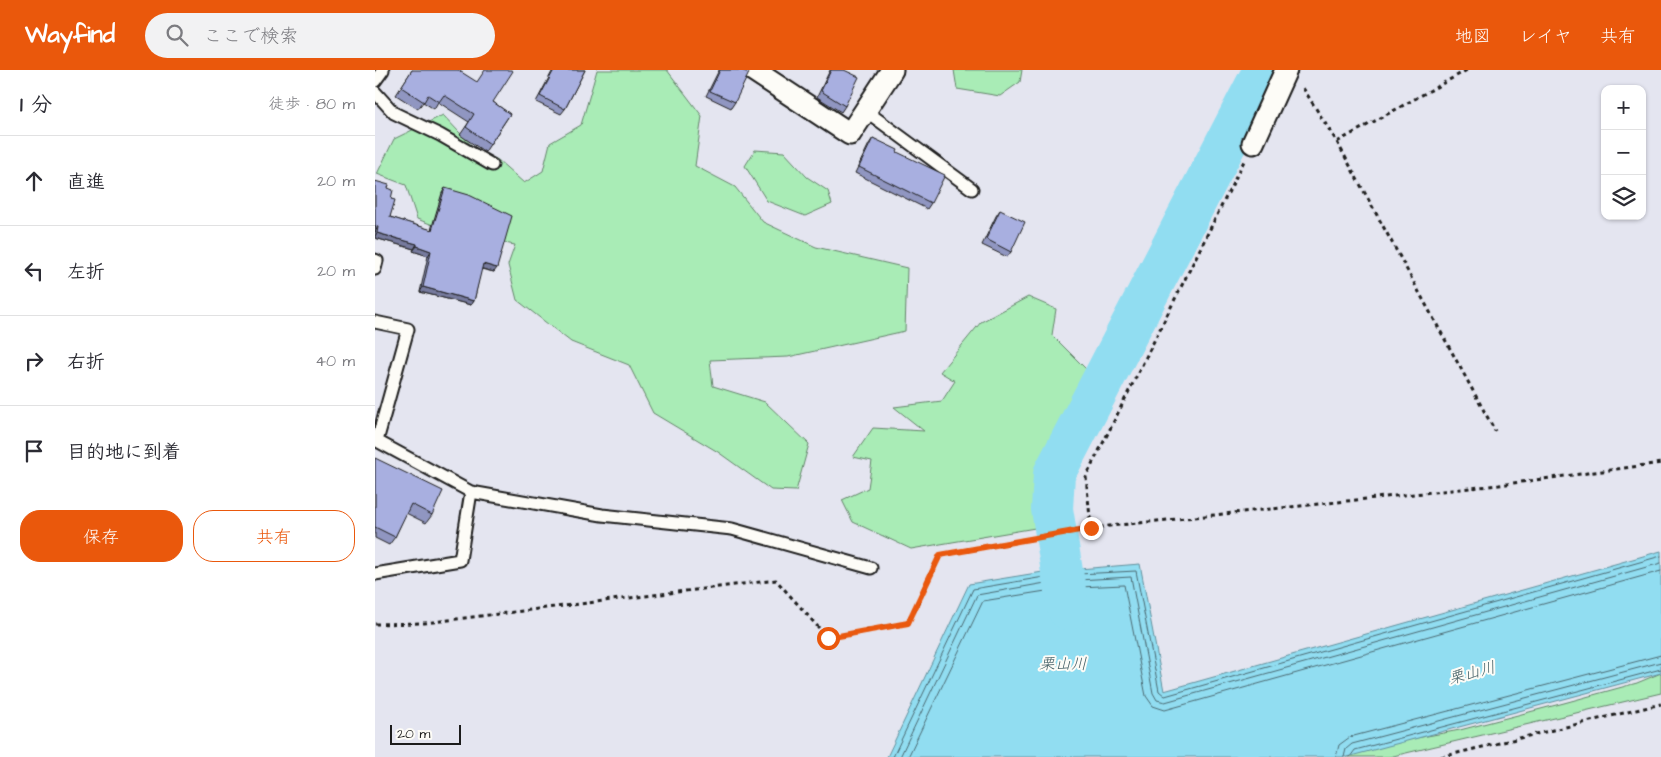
<!DOCTYPE html>
<html lang="ja">
<meta charset="utf-8">
<style>
body{margin:0;font-family:"Architects Daughter","Klee One",sans-serif;background:#f2f2f3;color:#2b2b33}
.controls{position:absolute;right:15px;top:15px;display:grid;overflow:hidden;border-radius:10px;box-shadow:0 1px 4px #0004}
.controls button{width:45px;height:45px;display:grid;place-items:center;padding:0;border:0;border-bottom:1px solid #e1e1e2;background:#fff;color:#2b2b33;font:25px sans-serif}
.scale{position:absolute;left:15px;bottom:12px;width:71px;box-sizing:border-box;padding-left:5px;border:2px solid #1c1c1c;border-top:0;font-size:14px;line-height:18px;white-space:nowrap;color:#1c1c1c;-webkit-text-stroke:4px #fdfcf7;paint-order:stroke}
.stop{position:absolute;width:15px;height:15px;margin:-11px;border:4px solid #ea580c;border-radius:50%;background:#fff}
.stop.end{background:#ea580c;border-color:#fff;box-shadow:0 1px 5px #0008}
.list{margin:0;padding:0;list-style:none}
h2{display:flex;justify-content:space-between;align-items:center;height:65px;margin:0;padding:0 20px;font-size:21px}
h2 small{font-size:16px;font-weight:400;color:#7c7c81}
.list li{display:grid;grid-template-columns:32px 1fr auto;gap:15px;align-items:center;box-sizing:border-box;height:90px;padding:0 20px;border-top:1px solid #e1e1e2}
.list b{display:block;font-size:19px;white-space:nowrap}
.list em{font-size:16px;font-style:normal;color:#7c7c81}
.actions{display:flex;gap:10px;padding:15px 20px}
.actions a{flex:1;padding:11px 0;border:1px solid #ea580c;border-radius:20px;text-align:center;font-size:18px;color:#ea580c}
.actions .main{background:#ea580c;color:#fff}
.icon{flex:none;width:28px;height:28px;fill:none;stroke:currentColor;stroke-width:2;stroke-linecap:round;stroke-linejoin:round}
.map{position:relative;flex:none;width:1286px;height:687px;overflow:hidden}
header{display:flex;align-items:center;gap:30px;box-sizing:border-box;height:70px;padding:0 25px;background:#ea580c;color:#fff}
header strong{font-size:24px}
nav{display:flex;gap:28px;margin-inline-start:auto;font-size:18px}
.search{width:350px;height:45px;background:#f2f2f3;display:flex;align-items:center;gap:12px;box-sizing:border-box;padding:0 18px;border-radius:28px;color:#7c7c81;font-size:19px}
main{display:flex}
aside{flex:1;background:#fff}
.map>svg:first-child{display:block}
.green{fill:#a9ecb6;stroke:#628469}
.water{fill:#91ddf1;stroke:#62909c}
.lines{fill:none;stroke-linecap:round;stroke-linejoin:round}
.shore{stroke:#4b6971;stroke-width:1}
.river{stroke:#91ddf1;stroke-width:42}
.lane-casing{stroke:#1c1c1c;stroke-width:15}
.street-casing{stroke:#1c1c1c;stroke-width:25}
.path{stroke:#1c1c1c;stroke-width:3;stroke-dasharray:4 4;stroke-linecap:butt}
.lane{stroke:#fdfcf7;stroke-width:11}
.street{stroke:#fdfcf7;stroke-width:21}
.wall{fill:#9096c1;stroke:#1c1c1c}
.shaded-wall{fill:#767a9d;stroke:#1c1c1c}
.building{fill:#a8afe0;stroke:#1c1c1c}
.route{stroke:#ea580c;stroke-width:6}
.labels{text-anchor:middle;dominant-baseline:central;stroke-width:4;stroke-linejoin:round;paint-order:stroke}
.water-label{font-size:16px;font-style:italic;fill:#456067;stroke:#fdfcf7}
</style>
<header>
<strong>Wayfind</strong>
<div class="search"><svg class="icon" aria-label="search" viewBox="0 0 24 24"><circle cx="10" cy="10" r="6"/><path d="M15 15l6 6"/></svg>ここで検索</div>
<nav><a>地図</a><a>レイヤ</a><a>共有</a></nav>
</header>
<main>
<aside>
<h2>1 分<small>徒歩 · 80 m</small></h2>
<ul class="list">
<li><svg class="icon" aria-label="ahead" viewBox="0 0 24 24"><path d="M12 20V5M6 11l6-6 6 6"/></svg><div><b>直進</b></div><em>20 m</em></li>
<li><svg class="icon" aria-label="left" viewBox="0 0 24 24"><path d="M17 20v-9H6M10 6l-5 5 5 5"/></svg><div><b>左折</b></div><em>20 m</em></li>
<li><svg class="icon" aria-label="right" viewBox="0 0 24 24"><path d="M7 20v-9h11M14 6l5 5-5 5"/></svg><div><b>右折</b></div><em>40 m</em></li>
<li><svg class="icon" aria-label="arrive" viewBox="0 0 24 24"><path d="M6 21V4h12l-3 4 3 4H6"/></svg><div><b>目的地に到着</b></div></li>
</ul>
<div class="actions"><a class="main">保存</a><a>共有</a></div>
</aside>
<div class="map">
<svg width="1286" height="687" viewBox="0 0 1286 687">
<rect width="100%" height="100%" fill="#e4e5f0"/>
<filter id="ink" filterUnits="userSpaceOnUse"><feTurbulence type="fractalNoise" baseFrequency=".02" numOctaves="2"/><feDisplacementMap in="SourceGraphic" scale="10" xChannelSelector="R" yChannelSelector="G"/><feConvolveMatrix kernelMatrix="1 2 1 2 8 2 1 2 1" color-interpolation-filters="sRGB"/></filter>
<g filter="url(#ink)">
<path class="green" d="M222,0H292L327,46L320,96L360,117L388,152L441,177L532,198L530,261L413,287L335,290L338,316L390,332L434,374L421,421L396,420L343,382L278,343L254,295L196,272L142,230L133,195L140,175L82,164L42,149L31,115L2,104L19,69L68,45L100,79L123,90L149,113L168,101L175,73L206,55Z
M579,0H647L645,12L625,26L582,19Z
M380,80L409,82L432,107L453,121L457,134L430,146L392,131L370,96Z
M653,227L681,239L677,265L715,303L675,392L666,457L536,479L478,452L467,430L493,418L497,391L478,387L498,358L549,361L519,337L567,331L580,311L565,302L606,252Z
M1286,603V623L1014,687H971L1003,675L1085,660L1189,633L1262,613Z"/>
<path class="water" d="M696,481L704,499L765,494L789,621L1286,481V603L972,687H512L594,514L674,501V483Z"/>
<g class="lines">
<path class="shore" d="M518,687L598,519L675,506L679,502L681,487H693L700,501L704,504L761,501L784,621L790,626L1286,486
M525,687L602,525L676,512L683,507L687,493L696,506L703,510L756,507L778,623L782,630L790,632L1286,493
M533,687L608,531L677,520L690,512L704,517L749,515L771,626L778,636L790,640L1286,501
M961,687L964,675L975,667L1286,585
M969,687L971,679L977,674L1286,592
M975,687L980,680L1286,599"/>
<path class="river" d="M693,539L677,439L679,404L889,0"/>
<defs>
<path id="lane" d="M0,11L8,0
M0,22L19,43L65,65L117,95
M491,41L597,119
M0,190L2,191L0,199
M0,252L33,259L2,371L96,422L227,445L357,459L496,498
M0,504L85,490L96,422"/>
<path id="street" d="M378,0L475,64L517,0
M878,73L911,0"/>
</defs>
<use href="#lane" class="lane-casing"/>
<use href="#street" class="street-casing"/>
<path class="path" d="M928,18L962,72L1092,0
M962,72L1120,361
M716,458L711,407L869,91
M0,554L49,553L401,510L453,568L533,553L565,485L716,458L1124,415L1286,393
M1066,687L1286,634"/>
<use href="#lane" class="lane"/>
<use href="#street" class="street"/>
</g>
<path class="wall" d="M37,0L118,32L135,44L110,82L85,65L94,52L63,32L59,39L48,32L43,39L21,25Z
M178,0H210L190,39L186,44L161,32Z
M344,0H366L360,32L356,38L331,26Z
M455,0H469L470,36L466,42L442,27Z
M498,68L522,82L556,133L552,139L480,103L494,74Z
M0,111L13,118L16,129L15,147L56,160L67,123L70,118L119,202L106,199L99,231L96,235L45,222L53,186L38,181L39,179L0,168Z
M625,140L636,182L632,187L607,175L621,146Z
M0,388L57,445L51,453L31,443L20,467L14,475L0,468Z"/>
<path class="shaded-wall" d="M0,156L3,157L0,162Z
M2,163L42,174L39,179L0,168V166Z
M42,176L56,181L53,186L38,181Z
M108,194L122,198L119,202L104,198Z
M48,217L99,231L96,235L45,222Z"/>
<path class="building" d="M37,0H83L102,12L110,0H136L138,1L118,32L135,44L115,74L91,57L99,44L69,25L64,32L53,25L49,32L26,17Z
M179,0H210L190,39L165,26Z
M345,0H366L374,3L360,32L335,21Z
M456,0H469L484,7L470,36L446,21Z
M498,68L523,80L522,82L570,105L556,133L484,97Z
M0,111L14,115L13,118L18,120L16,129L20,130L15,147L57,160L70,118L94,125L137,146L122,198L108,194L99,231L48,217L56,181L42,176V174L2,163L3,157L0,156Z
M625,140L650,152L636,182L611,169Z
M0,388L68,421L57,445L36,434L20,467L0,457Z"/>
</g>
<g class="lines" filter="url(#ink)">
<path class="route" d="M453,568L533,553L565,485L716,458"/>
</g>
<g class="labels">
<g class="water-label">
<text x="688" y="594">栗山川</text>
<text transform="translate(1097 603) rotate(-15)">栗山川</text>
</g>
</g>
</svg>
<div class="controls">
<button>+</button>
<button>−</button>
<button><svg class="icon" aria-label="layers" viewBox="0 0 24 24"><path d="M12 4l9 5-9 5-9-5zM3 14l9 5 9-5"/></svg></button>
</div>
<div class="scale">20 m</div>
<div class="stop" style="left:453px;top:568px"></div>
<div class="stop end" style="left:716px;top:458px"></div>
</div>
</main>
